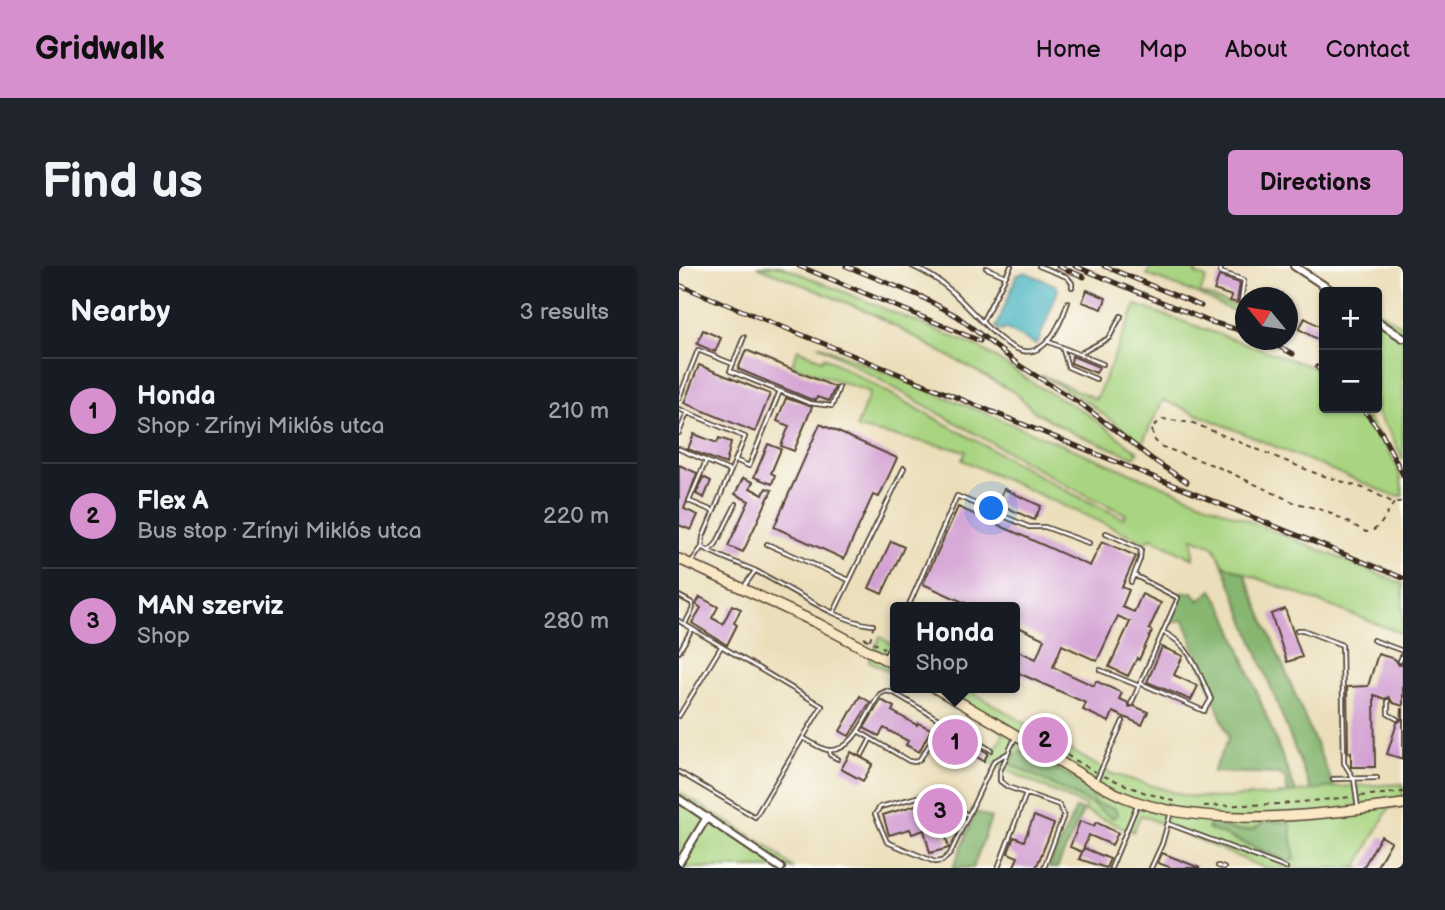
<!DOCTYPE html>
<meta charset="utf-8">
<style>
body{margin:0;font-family:"Balsamiq Sans",sans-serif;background:#20242c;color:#f1f3f6}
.controls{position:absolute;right:21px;top:21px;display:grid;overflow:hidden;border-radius:7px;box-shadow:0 2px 5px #0004}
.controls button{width:63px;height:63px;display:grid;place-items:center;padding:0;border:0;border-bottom:2px solid #363941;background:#171b24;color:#f1f3f6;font:35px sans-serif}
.compass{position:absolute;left:556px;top:21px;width:63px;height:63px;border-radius:50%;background:#171b24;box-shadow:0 2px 5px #0004;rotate:300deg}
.you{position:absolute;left:313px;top:243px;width:24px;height:24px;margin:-18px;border:5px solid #fff;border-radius:50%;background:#1a73e8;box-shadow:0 0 0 10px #1a73e833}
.badge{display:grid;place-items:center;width:46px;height:46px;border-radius:50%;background:#d690ce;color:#111;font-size:23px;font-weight:700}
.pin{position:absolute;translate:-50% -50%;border:4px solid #fff;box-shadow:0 2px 7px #0006}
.popup{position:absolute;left:211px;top:336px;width:130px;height:91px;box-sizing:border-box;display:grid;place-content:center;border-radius:7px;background:#171b24;filter:drop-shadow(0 2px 5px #0005);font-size:23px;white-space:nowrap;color:#9ea1a6}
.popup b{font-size:26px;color:#f1f3f6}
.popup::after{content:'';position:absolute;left:50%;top:100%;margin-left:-14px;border:14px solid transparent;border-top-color:#171b24}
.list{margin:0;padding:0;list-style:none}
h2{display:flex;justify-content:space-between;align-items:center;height:91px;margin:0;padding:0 28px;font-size:30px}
h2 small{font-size:23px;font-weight:400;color:#9ea1a6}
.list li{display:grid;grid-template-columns:46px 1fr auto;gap:21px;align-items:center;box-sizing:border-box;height:105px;padding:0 28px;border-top:2px solid #363941}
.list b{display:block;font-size:26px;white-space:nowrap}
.list p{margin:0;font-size:23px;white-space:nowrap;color:#9ea1a6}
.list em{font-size:23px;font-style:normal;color:#9ea1a6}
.map{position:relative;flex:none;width:724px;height:602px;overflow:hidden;border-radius:7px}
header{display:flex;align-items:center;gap:42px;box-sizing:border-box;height:98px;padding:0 35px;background:#d690ce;color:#111}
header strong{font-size:33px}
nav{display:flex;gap:38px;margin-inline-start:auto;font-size:24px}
.intro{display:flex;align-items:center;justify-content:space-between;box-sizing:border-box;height:168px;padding:0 42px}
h1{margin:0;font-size:49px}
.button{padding:18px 32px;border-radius:7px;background:#d690ce;color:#111;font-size:24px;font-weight:700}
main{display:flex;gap:42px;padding:0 42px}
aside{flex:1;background:#171b24;border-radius:7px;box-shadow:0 2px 5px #0004}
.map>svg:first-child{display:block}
.green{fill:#a9d481;stroke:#727f50;stroke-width:2;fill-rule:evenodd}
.forest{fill:#86b66f;stroke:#607046;stroke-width:2}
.water{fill:#46b4c1;stroke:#406f70;stroke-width:2}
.building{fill:#d19dd2}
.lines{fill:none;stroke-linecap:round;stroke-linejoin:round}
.service-casing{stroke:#554535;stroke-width:6}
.minor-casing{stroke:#554535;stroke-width:10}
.secondary-casing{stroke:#554535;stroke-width:12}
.path{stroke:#554535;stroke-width:2;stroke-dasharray:5 5;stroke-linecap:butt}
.service{stroke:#fff;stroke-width:2.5}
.minor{stroke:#fff;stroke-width:6}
.secondary{stroke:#fae7c3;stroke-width:9}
.rail-casing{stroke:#3b2a1e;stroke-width:5}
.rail{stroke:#fdfcf7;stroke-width:2.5;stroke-dasharray:8;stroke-linecap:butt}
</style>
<header>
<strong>Gridwalk</strong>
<nav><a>Home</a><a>Map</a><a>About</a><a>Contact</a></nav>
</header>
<div class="intro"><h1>Find us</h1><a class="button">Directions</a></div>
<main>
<aside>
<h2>Nearby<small>3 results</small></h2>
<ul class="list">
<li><span class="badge">1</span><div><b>Honda</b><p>Shop · Zrínyi Miklós utca</p></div><em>210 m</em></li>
<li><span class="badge">2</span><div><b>Flex A</b><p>Bus stop · Zrínyi Miklós utca</p></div><em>220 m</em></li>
<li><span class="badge">3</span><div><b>MAN szerviz</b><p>Shop</p></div><em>280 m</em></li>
</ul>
</aside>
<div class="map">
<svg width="724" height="602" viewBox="0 0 724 602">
<rect width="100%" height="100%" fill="#fdfcf7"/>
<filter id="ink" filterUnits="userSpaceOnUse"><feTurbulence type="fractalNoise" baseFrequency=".0143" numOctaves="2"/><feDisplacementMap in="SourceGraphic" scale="14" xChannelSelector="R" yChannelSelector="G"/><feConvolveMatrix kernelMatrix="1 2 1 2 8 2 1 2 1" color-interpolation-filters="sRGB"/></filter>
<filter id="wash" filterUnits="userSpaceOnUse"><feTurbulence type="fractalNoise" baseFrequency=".00686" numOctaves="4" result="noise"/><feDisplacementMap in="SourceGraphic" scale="28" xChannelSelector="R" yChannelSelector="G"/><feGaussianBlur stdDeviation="1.57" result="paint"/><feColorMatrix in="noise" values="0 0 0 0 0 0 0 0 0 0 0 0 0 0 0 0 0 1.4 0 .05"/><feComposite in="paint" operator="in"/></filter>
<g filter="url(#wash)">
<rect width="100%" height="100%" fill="#ebdeba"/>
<path class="green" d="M78,0H102L303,83L357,119L406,146L459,186L455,191L394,167L356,146L337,127L192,47Z
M472,0H519L516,8L527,12L521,27L566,44V51L519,28L468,9Z
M457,39L633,101L645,109V142H679L682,145C701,168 724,200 724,230L713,229L484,134L463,178L408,136L362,109L417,133Z
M698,45L724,60V195L712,168L694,142H698Z
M139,79L724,318V368L544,299L535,280L514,272L515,293L473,272L466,276L283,194L287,185L177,162L191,126L113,99L119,83L142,94L145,91L390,226L444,252L447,248L393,222Z
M201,371L216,380V409L190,395Z
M241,422H286L431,507L507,530L537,532L597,529L655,521L724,518V540L710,542L678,600L681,602H585L462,549L454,566L406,545V540L310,496L325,466ZM336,489L415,537L435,542L422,543L332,498ZM532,556L558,565L578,563L616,594L608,595L529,563Z
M0,526L89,580L114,602H0Z"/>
<path class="forest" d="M544,299L565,307L655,521L632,524Z
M533,324L546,345L617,526L609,527L606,512L600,508L534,506L550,472L505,354L492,356L502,327L514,326L520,335Z
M343,484L412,522L415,537L435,542L439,548L433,552L411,537L331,498L336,489Z
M397,542L404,545L378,602H370Z
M297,546L312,552L294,602H274Z
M586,555L611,557L616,594L609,595L529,562L531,556C550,563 570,572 586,555Z"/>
<path class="water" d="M346,6L376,19L379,24L359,76L356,78L325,62L324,65L317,62L338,9Z"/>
<g id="blocks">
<path class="building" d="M540,10L561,17L558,37L551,35L553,30L535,24Z
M408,24L427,32L423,43L403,36Z
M626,52L645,63V77L620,63Z
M24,64L42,72L36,86L18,78Z
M67,84L156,121L150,135L138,131L137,134L131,133L59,103Z
M393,90L420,101L417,107L392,97Z
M20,99L91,128L76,166L5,137Z
M107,132L133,141L115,185L102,180L110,160L98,155Z
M141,158L218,192L200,231L194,229L165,293L95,261Z
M15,168L38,177L40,172L52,176L47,198L9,183Z
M89,178L102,183L92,207L96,209L93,218L75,211Z
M0,199L18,207L5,243L19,249L12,264L0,259Z
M24,211L32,215L25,232L17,228Z
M64,212L74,216L71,222L84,229L87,222L93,224L64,286L49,280L70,235L56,228Z
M325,223L362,240L355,254L318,237Z
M279,241L411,300L423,275L457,290L443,321L450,324L443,341L455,346L463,328L482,337L470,363L473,365L460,394L458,392L449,410L430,401L451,356L439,350L418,395L383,379L374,401L415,420L417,415L443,427L440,433L448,436L450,441L455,440L469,446L463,459L434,446L430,456L404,444L407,437L335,405V383L357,393L365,373L335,359V341H295L244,318Z
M212,275L225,281L203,328L190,322Z
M21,331L39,341L33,352L44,358L53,339L62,343L55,357L58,359L48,379L13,357L22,342L17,338Z
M606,343L623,391L608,396L592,348Z
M483,381L504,390L495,409L519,420L512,434L468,416Z
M699,388L716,393L720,399L724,398V440L714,437L710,431L706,433L695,429L696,501H672V486L669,487L668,421L689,420Z
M181,430L191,436L170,470L161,465Z
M202,434L215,441L213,445L238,459L239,457L252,463L240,486L227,479L229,475L205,462L200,470L185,462Z
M723,443H724V493L708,488L718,457L722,454Z
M266,463L309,487L305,495L289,486L282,484L280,488L262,478L264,474L261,472Z
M172,486L194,498L184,515L162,503Z
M253,534L257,536L270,582L251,587L245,564L233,568L231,563L210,569L204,549Z
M355,550L375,558L357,602H334L339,591L329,587L335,571L345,575Z
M401,555L415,560L417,556L439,567L433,579L410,569L403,586L391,581Z
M702,570L712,576L697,602H684Z
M405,582L431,593L427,602L400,593Z
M483,587L521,602H493L479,597Z"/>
</g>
</g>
<g filter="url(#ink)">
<use href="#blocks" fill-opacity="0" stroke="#554535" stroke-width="2"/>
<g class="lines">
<defs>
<path id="service" d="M233,0C246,6 259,13 270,23C313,61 356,135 389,36
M360,0L388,11L393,17V21
M543,0L541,6L565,14L562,36
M307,2L326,10
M303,56L332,0
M370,76L424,98
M383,81L389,101L417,113
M400,88L430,72L442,50
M54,98L51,105L130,137L153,140L160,121
M0,132L19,84L54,98L65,71
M0,143L66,171L24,271L23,281L13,295
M0,167L8,147
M0,183L51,205
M56,194L70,200L101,125
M27,195L10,235L34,245
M427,267L462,283L461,293L452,316
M88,278L170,314
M23,281C40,291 59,297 77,305C109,321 161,357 194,359
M30,285L37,278L57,238
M66,319L76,305
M0,330L13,337L14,342L6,358
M229,341L278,230L350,261H366L410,277
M155,346L225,202
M0,355L143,440L76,551L0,506
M618,364H624L663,379L665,497L675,513L679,543
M694,374L724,385
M0,386L13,363
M206,392L216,369
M721,395L724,388
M421,404L460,420
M461,417L525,445L532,433C520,407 511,378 484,366
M215,427L312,484
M709,435V448L718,453
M452,438L499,332L455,309
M0,450L42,381
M179,465L230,495L236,496L241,493L265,456
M124,472C131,475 141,483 149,484C176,487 188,445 201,428L207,425L215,427L218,422
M336,472L321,505V515L329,521L380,539L385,549L365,602
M151,484V489L159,493
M183,489L191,474
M418,513L444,455
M654,513L698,512
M289,549L250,528L201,541L196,548L208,576L256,596L263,595L271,588L315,495L329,487
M490,558L607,602
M539,600L545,602
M319,602L347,528
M432,602L459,537
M472,602L483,578L492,546"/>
<path id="minor" d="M615,0L655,26
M698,55L724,72
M0,533L102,602
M0,597L28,551"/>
<path id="secondary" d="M0,293L138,357L216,399
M256,422C291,442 327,463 362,484C389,500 416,519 445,531C524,564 641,549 724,538"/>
</defs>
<use href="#service" class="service-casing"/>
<use href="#minor" class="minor-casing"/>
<use href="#secondary" class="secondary-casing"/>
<path class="path" d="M715,237C707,248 701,266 687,266L650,246L614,236L539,201L481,180L474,172L473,161L484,153L514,157L636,207L687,223L715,237L724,235
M185,372L205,382
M191,374L194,362
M379,484L417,506
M425,510L464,526L498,536
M681,530L724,526
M525,540L601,538L672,531"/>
<use href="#service" class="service"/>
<use href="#minor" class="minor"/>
<use href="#secondary" class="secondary"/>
<defs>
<path id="rail" d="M120,0L301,75
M167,0L241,30L278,50L340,99L405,140L473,193L508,216
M379,0L405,11
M396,0L529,55L560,64
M425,0L522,40
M0,19L724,312
M588,74L614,88
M638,101L645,107
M683,142L702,166L724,209"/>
</defs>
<use href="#rail" class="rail-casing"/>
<use href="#rail" class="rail"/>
</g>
</g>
</svg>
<div class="controls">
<button>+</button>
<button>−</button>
</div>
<svg class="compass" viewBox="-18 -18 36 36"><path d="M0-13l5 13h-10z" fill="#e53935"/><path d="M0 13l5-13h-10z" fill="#9ea1a6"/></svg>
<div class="you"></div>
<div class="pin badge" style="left:276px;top:476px">1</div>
<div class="popup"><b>Honda</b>Shop</div>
<div class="pin badge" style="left:366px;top:474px">2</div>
<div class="pin badge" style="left:261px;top:545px">3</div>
</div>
</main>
